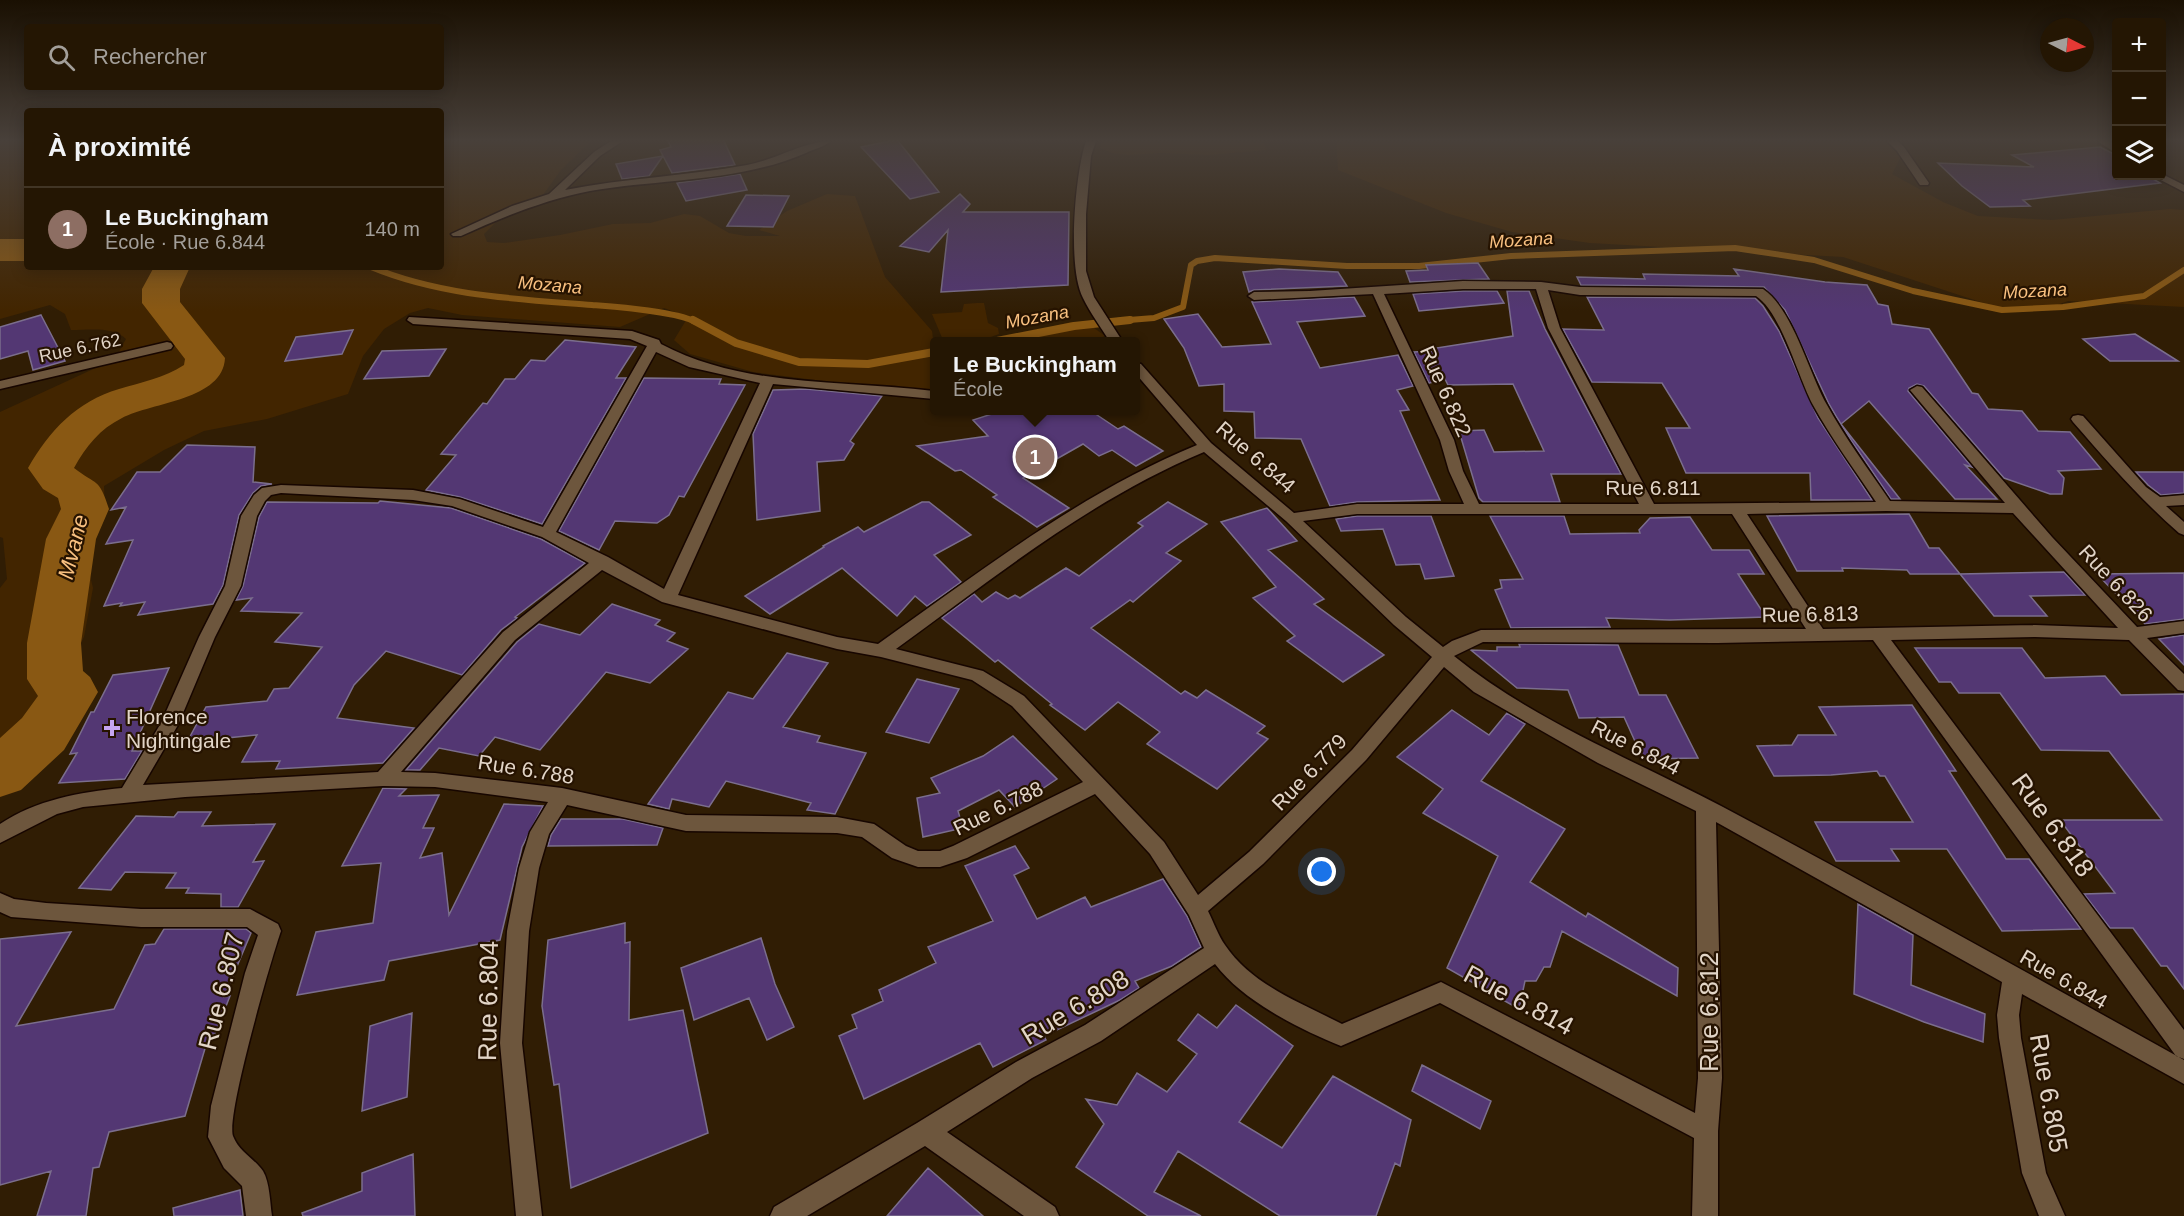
<!DOCTYPE html>
<html lang="fr">
<meta charset="utf-8">
<style>
body{margin:0;font-family:Arial,sans-serif;background:#2c1f0d;color:#f1f3f6}
.controls{position:absolute;right:18px;top:18px;display:grid;overflow:hidden;border-radius:6px;box-shadow:0 3px 15px #0003}
.controls button{width:54px;height:54px;display:grid;place-items:center;padding:0;border:0;border-bottom:2px solid #413525;background:#241603;color:#f1f3f6;font:30px sans-serif}
.compass{position:absolute;left:2040px;top:18px;width:54px;height:54px;border-radius:50%;background:#241603;box-shadow:0 3px 15px #0003;rotate:96deg}
.you{position:absolute;left:1322px;top:872px;width:21px;height:21px;margin:-15px;border:4px solid #fff;border-radius:50%;background:#1a73e8;box-shadow:0 0 0 9px #1a73e833}
.badge{display:grid;place-items:center;width:39px;height:39px;border-radius:50%;background:#c6a6f0;color:#fff;font-size:20px;font-weight:700}
.pin{position:absolute;translate:-50% -50%;border:3px solid #fff;box-shadow:0 2px 6px #0006}
.popup{position:absolute;left:930px;top:337px;width:210px;height:78px;box-sizing:border-box;display:grid;place-content:center;border-radius:6px;background:#241603;filter:drop-shadow(0 2px 4px #0005);font-size:20px;white-space:nowrap;color:#a39f9a}
.popup b{font-size:22px;color:#f1f3f6}
.popup::after{content:'';position:absolute;left:50%;top:100%;margin-left:-12px;border:12px solid transparent;border-top-color:#241603}
.list{margin:0;padding:0;list-style:none}
h2{display:flex;justify-content:space-between;align-items:center;height:78px;margin:0;padding:0 24px;font-size:26px}
h2 small{font-size:20px;font-weight:400;color:#a39f9a}
.list li{display:grid;grid-template-columns:39px 1fr auto;gap:18px;align-items:center;box-sizing:border-box;height:84px;padding:0 24px;border-top:2px solid #413525}
.list b{display:block;font-size:22px;white-space:nowrap}
.list p{margin:0;font-size:20px;white-space:nowrap;color:#a39f9a}
.list em{font-size:20px;font-style:normal;color:#a39f9a}
.icon{flex:none;width:33px;height:33px;fill:none;stroke:currentColor;stroke-width:2;stroke-linecap:round;stroke-linejoin:round}
.map{position:relative;flex:none;width:2184px;height:1216px;overflow:hidden}
.search{position:absolute;background:#241603;box-shadow:0 3px 15px #0003;left:24px;top:24px;width:420px;height:66px;display:flex;align-items:center;gap:15px;box-sizing:border-box;padding:0 21px;border-radius:6px;color:#a39f9a;font-size:22px}
.panel{position:absolute;background:#241603;box-shadow:0 3px 15px #0003;left:24px;top:108px;width:420px;height:162px;border-radius:6px}
.map>svg:first-child{display:block}
.green{fill:#422500}
.lines{fill:none;stroke-linecap:round;stroke-linejoin:round}
.stream-far1{stroke:#895813;stroke-width:6}
.stream{stroke:#895813;stroke-width:8}
.river{fill:#895813;fill-rule:evenodd}
.building{fill:#533773;stroke:#7b6e8d;stroke-width:1.5}
.minor-casing{stroke:#170600;stroke-width:3}
.minor{fill:#6d563d;fill-rule:evenodd}
.poi-dot{fill:#c6a6f0;stroke:#261300;stroke-width:2}
.labels{text-anchor:middle;dominant-baseline:central;stroke-width:4.5;stroke-linejoin:round;paint-order:stroke}
.far-water-label{font-size:18px;font-style:italic;fill:#fac180;stroke:#261300}
.far-street-label{font-size:18px;fill:#e2d5c7;stroke:#261300}
.street-label{font-size:21px;fill:#e2d5c7;stroke:#261300}
.poi-label{font-size:21px;fill:#e2d5c7;stroke:#261300;text-anchor:start}
.water-label{font-size:22px;font-style:italic;fill:#fac180;stroke:#261300}
.near-street-label{font-size:26px;fill:#e2d5c7;stroke:#261300}
</style>
<div class="map">
<svg width="2184" height="1216" viewBox="0 0 2184 1216">
<rect width="100%" height="100%" fill="#301d04"/>
<path class="green" d="M0,141H27V267H441V141H591L561,170L540,199L499,219L484,234L487,242L504,243L560,235L613,224L650,223L684,214L700,216L729,233L746,236H780L759,230L787,211L827,194L855,196L885,277L932,331L934,346V390L878,388L753,372L690,354L674,340L688,317L664,308L620,327L462,315L428,308L410,313L384,329L363,356L348,394L267,419L204,431L164,450L104,486L105,509L83,548L93,588L84,637L71,662L45,690L25,753L0,796V588L7,579L3,538L0,537V412L115,359L126,339C113,326 89,330 71,330L65,314L50,305L0,319Z
M1102,141H1264L1266,150L1209,155L1161,153L1128,155L1112,153L1100,148Z
M1336,141H1896L1904,151L1892,174L1943,202L1978,216L2052,220L2170,209L2184,210V307L2068,301L2043,310H2005L1843,257L1590,243L1512,232L1446,213L1338,170Z
M977,303H984L988,323L998,328L999,334L988,338L943,340L932,314L962,312L964,304Z
M1071,322L1090,325L1105,336L1092,342L989,341Z"/>
<g class="lines">
<path class="stream-far1" d="M371,267C441,296 517,299 592,305C617,307 674,311 696,322
M1104,322L1154,318L1183,307L1191,265L1197,261L1215,258L1347,266H1419L1511,256L1735,248L1814,260L1913,291L2002,310L2063,307L2144,296L2184,270"/>
<path class="stream" d="M693,320L736,343L799,362L868,364L934,352
M992,342L1074,326L1130,320"/>
<path class="river" d="M0,239H27V261H0Z
M154,267H190L180,289V302L225,358C223,400 153,402 122,418C100,429 86,446 74,468C97,486 99,477 109,509L96,539L81,643L83,671L90,677L98,692L64,750L21,790L0,797V738L22,718L38,696L27,679V643L46,539L61,509L58,498L43,489L28,468C50,430 76,402 119,389C142,382 164,378 184,365L185,359L142,303V289Z"/>
</g>
<path class="building" d="M668,141H724L735,165L672,173L663,156L649,176L622,179L616,164L663,156L660,150L671,147Z
M890,141H898L939,192L910,199L861,147Z
M2100,147L2116,155V176H2148L2160,183L2023,200L2030,206L1990,207L1962,186L1938,163L2034,167L2012,155Z
M740,174L747,190L686,201L677,183Z
M960,194L970,204L963,212H1069L1068,285L941,292L948,230L929,252L900,246Z
M746,195L789,196L773,227L727,226Z
M1478,263L1489,279L1410,282L1406,271L1428,270L1426,265Z
M1279,269L1338,272L1347,286L1254,290L1249,292L1243,272Z
M1734,269L1825,282L1867,285L1878,304L1888,306L1892,324L1929,329L1972,393L1978,394L1988,409L2022,411L2038,431L2070,432L2101,469L2058,471L2064,478L2062,494H2050L2004,478L1924,386L1917,384L1909,388L1908,391L1972,467L1965,465L1997,499H1955L1869,401L1841,424L1900,499H1891L1851,440L1836,416L1829,404L1785,310L1764,287L1581,285L1577,277L1645,279L1643,274L1739,276Z
M1463,291H1497L1504,303L1419,311L1413,294Z
M1507,291H1529L1545,329L1621,474H1551L1560,502H1483L1479,498L1459,431L1484,430L1494,452L1544,451L1513,384L1448,385L1445,379L1429,383L1414,352L1431,351L1430,349L1513,336Z
M1354,297L1365,316L1297,322L1320,368L1398,355L1413,386L1397,390L1409,410L1400,411L1440,500L1357,502L1330,506L1301,439L1255,438L1254,412L1224,411V384L1199,386L1184,348L1164,319L1198,314L1222,347L1271,344L1252,302Z
M1587,297L1755,298L1763,306L1779,331L1818,418L1872,500H1811L1810,473H1686L1666,428H1690L1662,383L1592,382L1563,329L1604,330Z
M41,315L65,361L33,370L28,351L0,359V327Z
M353,330L342,354L285,361L296,337Z
M2135,334L2178,361H2110L2083,339Z
M565,340L636,347L616,378H626L542,524L460,497L426,490L456,455L441,454L483,403L487,404L505,379H515L531,360L545,361Z
M446,349L429,376L364,379L382,351Z
M644,378L721,379L719,384L745,385L684,497L679,496L669,515L657,523L615,521L599,550L559,531Z
M806,389L882,396L850,441L854,444L844,460L817,462L820,511L757,520L753,434L773,390Z
M1001,411H1091L1118,429L1124,426L1163,451L1136,466L1112,450L1099,456L1083,444L1023,478L1069,508L1037,527L993,497L997,495L961,470L955,471L917,446L988,436L973,420Z
M187,445L255,447L253,482L272,484L261,486L253,493L239,515L223,585L213,604L138,615L145,602L120,606L122,603L104,606L133,540L106,544L126,507L111,510L137,472H160Z
M2136,472H2184V493L2161,495L2148,485Z
M380,501L451,508L541,539L585,563L515,617L517,618L501,630L462,675L386,651L354,685L337,718L414,728L383,763L276,769L280,761L242,762L257,735L187,742L206,707L267,701L274,689L289,688L322,647L275,642L302,613L241,611L252,598L236,600L243,586L259,517L267,502L378,503Z
M922,502H929L971,535L934,555L961,582L927,606L915,596L897,616L842,568L770,614L745,596L824,547L823,546L858,527L864,532Z
M1168,502L1207,524L1166,553L1181,561L1133,602L1130,600L1091,628L1181,694L1185,691L1197,698L1206,690L1265,726L1257,733L1268,739L1217,789L1147,744L1160,732L1118,702L1085,730L1050,705L1052,704L998,660L995,662L942,618L974,594L982,602L996,592L1008,599L1015,595L1020,598L1066,568L1079,576L1143,526L1138,523Z
M1267,508L1297,541L1268,550L1324,599L1314,604L1384,655L1343,682L1287,641L1295,636L1253,598L1276,587L1221,522Z
M1909,514L1929,548H1939L1960,574H1910L1907,570L1842,568L1843,571H1797L1767,516Z
M1357,516H1431L1454,576L1425,579L1420,564L1396,565L1383,529L1341,531L1336,519Z
M1490,516H1564L1570,534L1640,533L1639,530L1650,518L1690,517L1712,550H1749L1764,574H1738L1766,617L1670,620L1606,618L1610,627L1511,628L1495,590L1502,588L1500,580L1523,579Z
M2064,572L2085,595L2030,596L2047,616H1994L1960,574Z
M2184,573V619L2145,624L2097,574Z
M612,604L660,620L655,625L675,633L667,641L688,649L650,683L606,672L540,750L495,737L479,756L439,748L420,770H406L517,642L539,624L580,635Z
M2184,635V665L2159,639Z
M1519,644L1618,645L1639,695H1666L1698,758L1643,759L1624,717L1579,718L1568,690L1517,688L1471,650L1497,651V647H1520Z
M1915,648H2022L2045,678L2105,676L2121,695L2184,694V989L2167,966H2161L2133,928H2110L2084,894L2115,893L2060,820H2162L2109,751L2041,750L2000,693H1959L1951,682H1939Z
M787,653L828,663L783,727L820,736L817,742L866,753L835,814L807,810L811,803L726,781L709,807L672,799L669,809L648,804L728,692L753,699Z
M169,668L132,751H142L125,779L59,783L77,753L70,754L91,712H94L113,675Z
M917,679L959,689L929,743L886,732Z
M1912,705L1956,771H1949L2006,859H2029L2081,929L2002,931L1947,849H1891L1899,861H1836L1815,822H1913L1885,776H1880L1877,771L1831,775L1774,776L1757,746L1792,745L1798,735H1836L1819,707Z
M1452,710L1489,735L1507,713L1525,724L1481,781L1565,829L1530,882L1586,917L1588,913L1678,968L1677,996L1562,931L1550,967H1544L1536,981H1525L1519,1009L1447,968L1498,856L1423,813L1443,789L1397,757Z
M1013,736L1057,779L1015,807L999,790L958,811L963,828L923,837L917,798L940,793L931,778L983,756Z
M383,788L406,789L399,796L439,795L423,828H434L420,858L442,853L449,915L504,804L543,806L522,847L500,940L389,961L384,980L297,995L316,932L373,923L381,863L342,866Z
M178,812H211L202,826L275,824L253,862L264,861L238,907H221V894L186,893L189,888H166L176,873L125,872L111,890L79,888L136,816L174,817Z
M561,819H623L663,828L657,845L548,846L551,835Z
M1015,846L1029,868L1014,875L1037,919L1085,897L1091,907L1163,879L1187,916L1201,947L1172,966L1135,981L1139,988L1120,1000L1044,1036L1046,1040L993,1067L980,1043L864,1099L839,1036L857,1028L852,1015L883,1001L879,990L936,963L928,947L993,921L965,866Z
M1858,904L1913,935L1911,985L1985,1014L1983,1042L1924,1022L1854,994Z
M625,923V943L630,942L629,1020L683,1010L708,1133L571,1188L559,1084L554,1085L542,1006L548,940Z
M164,929H246L251,933L224,997L230,996L215,1034L209,1035L185,1116L109,1132L99,1167L93,1168L86,1216H37L51,1171L0,1185V939L71,932L16,1026L114,1009L145,945L155,944Z
M761,938L775,984L794,1027L767,1040L749,998L694,1020L681,968Z
M1236,1005L1293,1046L1239,1122L1282,1148L1333,1076L1411,1120L1400,1166L1395,1163L1376,1216H1280L1178,1151L1154,1192L1201,1216H1148L1076,1167L1104,1124L1086,1099L1117,1105L1137,1073L1167,1092L1197,1054L1178,1040L1198,1014L1217,1028Z
M412,1013L407,1097L362,1111L370,1026Z
M1422,1065L1491,1101L1480,1129L1412,1091Z
M413,1154L415,1216H303L302,1213L362,1191V1173Z
M928,1168L983,1216H887Z
M240,1190L243,1216H174L173,1208Z"/>
<g class="lines">
<defs>
<path id="minor" d="M611,141H623L600,156L565,190C625,178 687,176 747,165C775,160 805,141 831,141C824,147 814,149 806,153C739,182 662,179 590,191C544,200 503,217 461,236H453L451,234L512,206L549,194L594,152Z
M1086,141H1096L1091,156L1086,214V271L1094,297L1123,342H1110C1101,327 1090,313 1083,298C1067,267 1075,174 1086,141Z
M1887,141H1898L1904,147L1929,183L1928,185H1920L1897,151Z
M2097,141H2109L2116,146V153Z
M2162,174L2184,185V192L2153,176Z
M1463,281L1541,282L1580,287L1763,289C1793,309 1809,374 1827,405C1845,438 1869,470 1890,501L2005,503L1910,390L1917,386L1922,387L2052,537L2137,627L2184,621V633L2147,638L2184,674V691L2178,690L2129,640L2035,637L1891,640L2184,1030V1059L2176,1056L1873,640L1717,643L1483,642L1454,656C1534,721 1632,759 1723,807C1878,889 2031,975 2184,1060V1084L2022,994L2019,1015L2021,1038L2046,1173L2065,1216H2039L2022,1173L1999,1038L1997,1015L2002,982L1716,822L1722,1078L1718,1131V1216H1692L1694,1138L1440,1003L1341,1046C1299,1029 1243,1001 1215,964L1101,1041L1032,1078L947,1132L1055,1207L1059,1216H1024L925,1146L807,1216H770L774,1207L917,1123L1016,1062L1085,1025L1204,948L1189,915L1150,854L1095,794L967,858L940,867H918L892,858L862,837L837,833L686,831L567,805L549,834L539,868L529,931L522,1043L542,1216H516L500,1043L507,931L519,868L530,832L548,802L435,787L383,786L185,797L83,807L57,814L0,843V824C36,800 80,792 122,788L161,723L199,637L225,586L241,516L254,495L262,488L281,485L413,490L460,499L543,527L647,346L630,339L413,324L407,320L409,317L632,331L659,340L661,344C744,388 844,380 934,391V399L773,384L678,595L837,637L878,644C980,572 1080,493 1197,445L1136,374V363L1141,364L1211,443L1294,513L1357,504H1464L1449,471L1440,440L1373,294L1254,300L1248,296L1254,292L1310,291ZM1463,289H1536L1548,328L1639,504H1479L1463,471L1454,440L1384,294ZM1548,290L1580,295L1756,296C1781,312 1798,377 1813,405C1831,438 1855,470 1876,502L1654,504L1560,328ZM656,352L689,367L760,383L664,589L608,557L556,532ZM1204,452L1286,521L1394,625L1432,657L1352,750L1249,852L1198,895L1164,842L1024,696L983,671L896,649C995,577 1091,499 1204,452ZM281,493L413,500L452,506L542,537L589,563L503,632L378,772L143,785L178,725L215,637L241,586L257,516L265,501L271,495ZM1886,511L2013,513L2118,628L2035,625L1823,629L1747,514ZM1357,514H1732L1806,629L1481,630L1452,641L1443,647L1406,617L1303,521ZM602,570L662,602L837,649L881,657L972,680L1012,706L1083,782L953,846L940,851H918L906,846L874,824L837,817L686,815L562,788L435,773L401,772L515,640ZM1444,667L1474,692L1598,763L1696,811L1698,1078L1695,1113L1441,982L1342,1024C1301,1003 1252,985 1225,945C1218,935 1214,923 1208,911L1263,864L1366,760Z
M167,342L171,343L173,346L171,349L0,389V381Z
M2078,415L2083,416L2146,487L2160,497L2184,495V505L2166,506L2184,522V535L2179,533C2140,499 2107,461 2073,422L2071,419L2073,416Z
M0,893L14,899L46,903L141,909H250L278,924L281,931C271,960 226,1115 233,1136C239,1152 254,1158 263,1171C270,1183 270,1203 272,1216H246L242,1186L224,1168L208,1137L211,1106L245,973L258,935L247,927H141L11,917L0,912Z"/>
</defs>
<use href="#minor" class="minor-casing"/>
<use href="#minor" class="minor"/>
</g>
<linearGradient id="sky" x2="0" y2="1"><stop stop-color="#1a1002"/><stop offset="0.45" stop-color="#48403a"/><stop offset="1" stop-color="#48403a" stop-opacity="0"/></linearGradient>
<rect width="2184" height="311" fill="url(#sky)"/>
<path class="poi-dot" d="M109 719h6v6h6v6h-6v6h-6v-6h-6v-6h6z"/>
<g class="labels">
<g class="far-water-label">
<text transform="translate(1521 240) rotate(-4)">Mozana</text>
<text transform="translate(550 285) rotate(5)">Mozana</text>
<text transform="translate(2035 291) rotate(-3)">Mozana</text>
<text transform="translate(1037 317) rotate(-10)">Mozana</text>
</g>
<g class="far-street-label">
<text transform="translate(80 348) rotate(-12)">Rue 6.762</text>
</g>
<g class="street-label">
<text transform="translate(1446 391) rotate(66)">Rue 6.822</text>
<text transform="translate(1256 457) rotate(41)">Rue 6.844</text>
<text x="1653" y="487">Rue 6.811</text>
<text transform="translate(2116 583) rotate(47)">Rue 6.826</text>
<text transform="translate(1810 614) rotate(-1)">Rue 6.813</text>
<text transform="translate(1636 747) rotate(27)">Rue 6.844</text>
<text transform="translate(526 769) rotate(9)">Rue 6.788</text>
<text transform="translate(1309 772) rotate(-46)">Rue 6.779</text>
<text transform="translate(998 808) rotate(-26)">Rue 6.788</text>
<text transform="translate(2064 979) rotate(30)">Rue 6.844</text>
</g>
<g class="poi-label">
<text x="126" y="716">Florence<tspan x="126" dy="24">Nightingale</tspan></text>
</g>
<g class="water-label">
<text transform="translate(73 547) rotate(-76)">Mvane</text>
</g>
<g class="near-street-label">
<text transform="translate(2053 825) rotate(54)">Rue 6.818</text>
<text transform="translate(221 991) rotate(-76)">Rue 6.807</text>
<text transform="translate(1519 1000) rotate(28)">Rue 6.814</text>
<text transform="translate(488 1001) rotate(-89)">Rue 6.804</text>
<text transform="translate(1075 1007) rotate(-31)">Rue 6.808</text>
<text transform="translate(1709 1012) rotate(-90)">Rue 6.812</text>
<text transform="translate(2049 1093) rotate(80)">Rue 6.805</text>
</g>
</g>
</svg>
<div class="controls">
<button>+</button>
<button>−</button>
<button><svg class="icon" aria-label="layers" viewBox="0 0 24 24"><path d="M12 4l9 5-9 5-9-5zM3 14l9 5 9-5"/></svg></button>
</div>
<svg class="compass" viewBox="-18 -18 36 36"><path d="M0-13l5 13h-10z" fill="#e53935"/><path d="M0 13l5-13h-10z" fill="#a39f9a"/></svg>
<div class="you"></div>
<div class="pin badge" style="left:1035px;top:457px;background:#8d6e63">1</div>
<div class="popup"><b>Le Buckingham</b>École</div>
<div class="search"><svg class="icon" aria-label="search" viewBox="0 0 24 24"><circle cx="10" cy="10" r="6"/><path d="M15 15l6 6"/></svg>Rechercher</div>
<section class="panel">
<h2>À proximité<small></small></h2>
<ul class="list">
<li><span class="badge" style="background:#8d6e63">1</span><div><b>Le Buckingham</b><p>École · Rue 6.844</p></div><em>140 m</em></li>
</ul>
</section>
</div>
